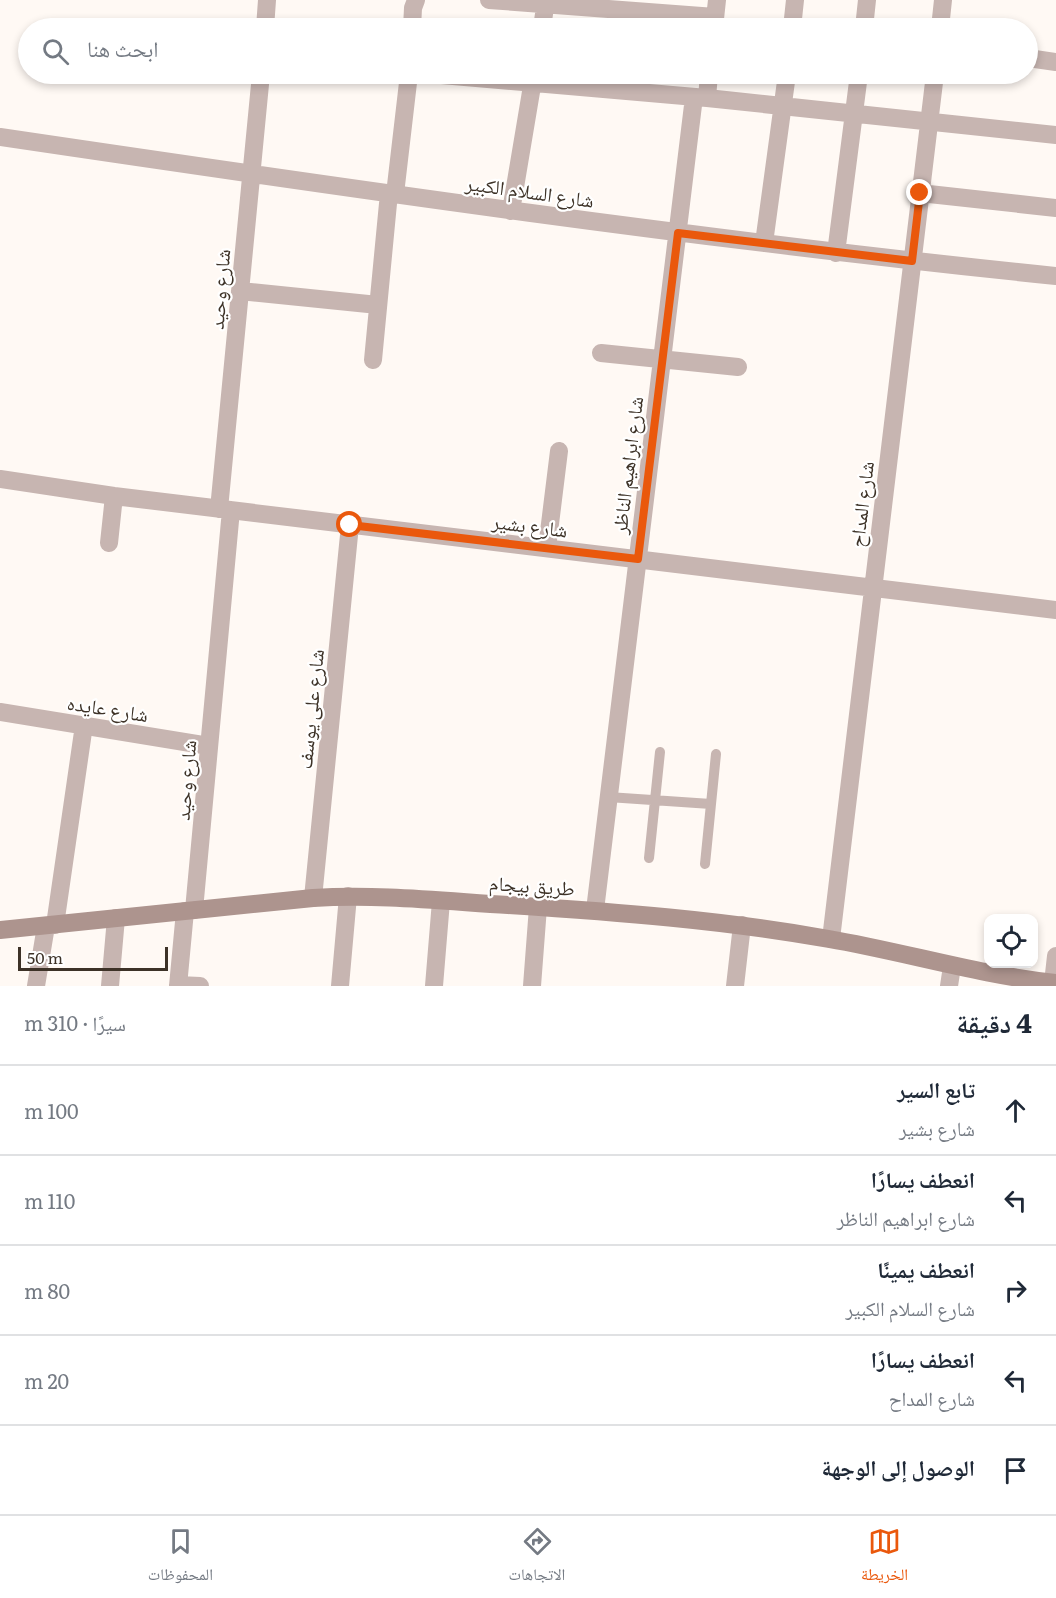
<!DOCTYPE html>
<html lang="ar">
<meta charset="utf-8">
<style>
body{margin:0;font-family:Literata,"Noto Naskh Arabic",serif;background:#f6f6f7;color:#1f2937;direction:rtl}
.controls{position:absolute;right:18px;bottom:18px;display:grid;overflow:hidden;border-radius:12px;box-shadow:0 3px 9px #0003}
.controls button{width:54px;height:54px;display:grid;place-items:center;padding:0;border:0;border-bottom:2px solid #e0e1e3;background:#fff;color:#1f2937;font:30px sans-serif}
.scale{position:absolute;left:18px;bottom:15px;width:150px;box-sizing:border-box;padding-left:6px;border:3px solid #3d3227;border-top:0;font-size:16px;line-height:21px;white-space:nowrap;color:#3d3227;-webkit-text-stroke:4px #fff;paint-order:stroke}
.stop{position:absolute;width:18px;height:18px;margin:-14px;border:4px solid #ea580c;border-radius:50%;background:#fff}
.stop.end{background:#ea580c;border-color:#fff;box-shadow:0 2px 6px #0008}
.list{margin:0;padding:0;list-style:none}
h2{display:flex;justify-content:space-between;align-items:center;height:78px;margin:0;padding:0 24px;font-size:26px}
h2 small{font-size:20px;font-weight:400;color:#747a83}
.list li{display:grid;grid-template-columns:39px 1fr auto;gap:18px;align-items:center;box-sizing:border-box;height:90px;padding:0 24px;border-top:2px solid #e0e1e3}
.list b{display:block;font-size:22px;white-space:nowrap}
.list p{margin:0;font-size:20px;white-space:nowrap;color:#747a83}
.list em{font-size:20px;font-style:normal;color:#747a83}
.icon{flex:none;width:33px;height:33px;fill:none;stroke:currentColor;stroke-width:2;stroke-linecap:round;stroke-linejoin:round}
.map{position:relative;flex:none;width:1056px;height:986px;overflow:hidden;direction:ltr}
.search{position:absolute;background:#fff;box-shadow:0 3px 9px #0003;left:18px;right:18px;top:18px;height:66px;display:flex;align-items:center;gap:15px;box-sizing:border-box;padding:0 21px;border-radius:33px;color:#747a83;font-size:22px}
.sheet{height:528px;background:#fff}
nav{display:flex;justify-content:space-around;align-items:center;box-sizing:border-box;height:84px;border-top:2px solid #e0e1e3;background:#fff;font-size:16px;color:#747a83}
nav a{display:grid;justify-items:center;gap:3px}
nav .on{color:#ea580c}
.map>svg:first-child{display:block}
.lines{fill:none;stroke-linecap:round;stroke-linejoin:round}
.service{stroke:#c7b5b1;stroke-width:10}
.minor{stroke:#c7b5b1;stroke-width:18}
.secondary{stroke:#ad948e;stroke-width:18}
.route{stroke:#ea580c;stroke-width:8}
.labels{text-anchor:middle;dominant-baseline:central;stroke-width:4.5;stroke-linejoin:round;paint-order:stroke}
.street-label{font-size:20px;fill:#3d3227;stroke:#fff}
</style>
<div class="map">
<svg width="1056" height="986" viewBox="0 0 1056 986">
<rect width="100%" height="100%" fill="#fff9f4"/>
<g class="lines">
<path class="service" d="M608,797L711,804
M649,858L660,752
M705,864L716,754"/>
<path class="minor" d="M489,0L715,17
M265,28L267,0
M412,28L413,8L416,0
M542,28L546,0
M714,28L717,0
M792,28L795,0
M864,28L867,0
M940,28L943,0
M1028,58L1056,62
M430,74L707,98L1056,135
M707,98L709,74
M0,137C351,189 703,240 1056,276
M920,193L1056,208
M395,194L409,74
M511,211L534,74
M764,243L787,74
M836,253L859,74
M240,291L378,305
M601,353L738,367
M373,360L389,193
M0,479L114,496L1056,610
M219,509L261,74
M109,543L114,496
M547,548L559,451
M0,712L209,746
M313,898L350,525
M194,910L231,510
M595,910L694,97
M55,925L84,725
M831,939L935,74
M1053,983L1056,956
M178,985L200,986
M36,986L46,926
M110,986L116,918
M178,986L185,911
M340,986L348,896
M434,986L441,901
M532,986L538,907
M735,986L742,925
M949,986L952,966"/>
<path class="secondary" d="M0,930L313,898C378,894 443,901 508,905C616,912 723,920 829,939C905,952 979,975 1056,983"/>
</g>
<g class="lines">
<path class="route" d="M350,525L638,559L678,233L912,261L920,193"/>
</g>
<g class="labels">
<g class="street-label">
<text transform="translate(530 190) rotate(8)">شارع السلام الكبير</text>
<text transform="translate(218 289) rotate(-85)">شارع وحيد</text>
<text transform="translate(626 465) rotate(-83)">شارع ابراهيم الناظر</text>
<text transform="translate(860 504) rotate(-83)">شارع المداح</text>
<text transform="translate(530 524) rotate(7)">شارع بشير</text>
<text transform="translate(108 707) rotate(9)">شارع عايده</text>
<text transform="translate(309 709) rotate(-84)">شارع على يوسف</text>
<text transform="translate(184 780) rotate(-85)">شارع وحيد</text>
<text transform="translate(532 884) rotate(4)">طريق بيجام</text>
</g>
</g>
</svg>
<div class="controls">
<button><svg class="icon" aria-label="locate" viewBox="0 0 24 24"><circle cx="12" cy="12" r="6"/><path d="M12 2v4M12 18v4M2 12h4M18 12h4"/></svg></button>
</div>
<div class="scale">50 m</div>
<div class="stop" style="left:350px;top:525px"></div>
<div class="stop end" style="left:920px;top:193px"></div>
<div class="search"><svg class="icon" aria-label="search" viewBox="0 0 24 24"><circle cx="10" cy="10" r="6"/><path d="M15 15l6 6"/></svg>ابحث هنا</div>
</div>
<section class="sheet">
<h2>4 دقيقة<small>سيرًا · 310 m</small></h2>
<ul class="list">
<li><svg class="icon" aria-label="ahead" viewBox="0 0 24 24"><path d="M12 20V5M6 11l6-6 6 6"/></svg><div><b>تابع السير</b><p>شارع بشير</p></div><em>100 m</em></li>
<li><svg class="icon" aria-label="left" viewBox="0 0 24 24"><path d="M17 20v-9H6M10 6l-5 5 5 5"/></svg><div><b>انعطف يسارًا</b><p>شارع ابراهيم الناظر</p></div><em>110 m</em></li>
<li><svg class="icon" aria-label="right" viewBox="0 0 24 24"><path d="M7 20v-9h11M14 6l5 5-5 5"/></svg><div><b>انعطف يمينًا</b><p>شارع السلام الكبير</p></div><em>80 m</em></li>
<li><svg class="icon" aria-label="left" viewBox="0 0 24 24"><path d="M17 20v-9H6M10 6l-5 5 5 5"/></svg><div><b>انعطف يسارًا</b><p>شارع المداح</p></div><em>20 m</em></li>
<li><svg class="icon" aria-label="arrive" viewBox="0 0 24 24"><path d="M6 21V4h12l-3 4 3 4H6"/></svg><div><b>الوصول إلى الوجهة</b></div></li>
</ul>
</section>
<nav>
<a class="on"><svg class="icon" aria-label="map" viewBox="0 0 24 24"><path d="M3 6l6-2 6 2 6-2v14l-6 2-6-2-6 2zM9 4v14M15 6v14"/></svg>الخريطة</a>
<a><svg class="icon" aria-label="directions" viewBox="0 0 24 24"><path d="M12 3l9 9-9 9-9-9zM9 14v-3h6M13 9l2 2-2 2"/></svg>الاتجاهات</a>
<a><svg class="icon" aria-label="saved" viewBox="0 0 24 24"><path d="M7 4h10v16l-5-4-5 4z"/></svg>المحفوظات</a>
</nav>
